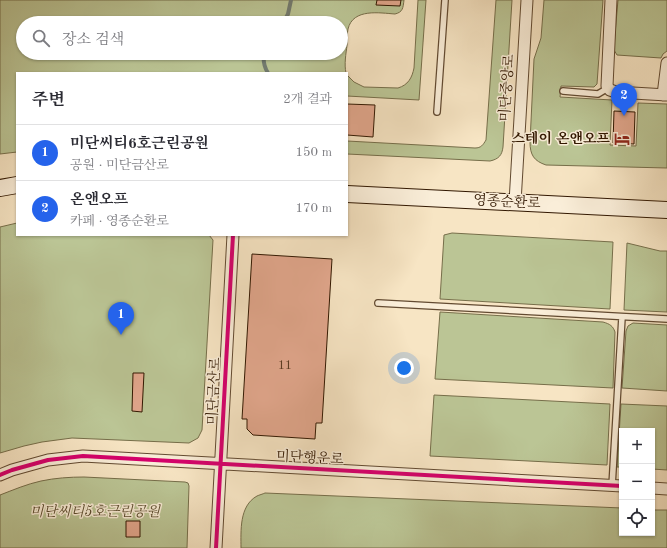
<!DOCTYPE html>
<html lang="ko">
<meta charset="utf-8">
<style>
body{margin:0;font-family:"Old Standard TT","Noto Serif KR",serif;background:#f7f7f7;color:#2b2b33}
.controls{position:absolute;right:12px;bottom:12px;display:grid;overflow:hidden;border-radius:0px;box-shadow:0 1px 3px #0004}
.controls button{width:36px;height:36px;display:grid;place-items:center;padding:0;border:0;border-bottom:1px solid #e1e1e2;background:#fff;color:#2b2b33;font:20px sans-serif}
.you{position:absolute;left:404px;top:368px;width:14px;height:14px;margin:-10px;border:3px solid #fff;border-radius:50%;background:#1a73e8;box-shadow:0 0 0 6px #1a73e833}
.badge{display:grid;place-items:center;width:26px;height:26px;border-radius:50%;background:#2563eb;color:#fff;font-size:13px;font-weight:700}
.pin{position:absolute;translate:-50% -33px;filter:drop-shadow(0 1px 2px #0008)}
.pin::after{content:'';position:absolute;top:21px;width:14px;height:12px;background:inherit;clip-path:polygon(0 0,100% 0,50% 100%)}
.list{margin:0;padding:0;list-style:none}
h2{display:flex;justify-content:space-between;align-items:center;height:52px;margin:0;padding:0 16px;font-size:17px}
h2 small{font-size:13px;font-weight:400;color:#7c7c81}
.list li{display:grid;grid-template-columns:26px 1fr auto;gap:12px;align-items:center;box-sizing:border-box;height:56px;padding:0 16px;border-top:1px solid #e1e1e2}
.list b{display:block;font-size:15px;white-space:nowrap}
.list p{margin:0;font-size:13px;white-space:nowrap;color:#7c7c81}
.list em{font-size:13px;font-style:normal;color:#7c7c81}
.icon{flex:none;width:22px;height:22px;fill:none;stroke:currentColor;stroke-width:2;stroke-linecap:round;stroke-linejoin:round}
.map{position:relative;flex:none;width:667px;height:548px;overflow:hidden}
.search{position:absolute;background:#fff;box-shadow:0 1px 3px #0004;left:16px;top:16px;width:332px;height:44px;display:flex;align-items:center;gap:10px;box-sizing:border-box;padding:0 14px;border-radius:22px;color:#7c7c81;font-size:15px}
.panel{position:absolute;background:#fff;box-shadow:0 1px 3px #0004;left:16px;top:72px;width:332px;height:164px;border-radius:0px}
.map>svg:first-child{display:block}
.green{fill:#bbc595;stroke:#766e4a;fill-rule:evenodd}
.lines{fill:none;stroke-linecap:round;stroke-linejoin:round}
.stream{stroke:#727b70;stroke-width:4}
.building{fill:#e2a78d;stroke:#311700}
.service-casing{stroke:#624a31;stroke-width:8}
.minor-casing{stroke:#624a31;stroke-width:13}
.secondary-casing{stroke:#311700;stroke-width:18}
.service{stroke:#faeed9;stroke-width:5.5}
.minor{stroke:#faeed9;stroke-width:11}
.secondary{stroke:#faeed9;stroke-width:16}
.cycleway-casing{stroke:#faeed9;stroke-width:6}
.cycleway{stroke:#d6006c;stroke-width:4}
.labels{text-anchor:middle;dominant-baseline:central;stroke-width:3;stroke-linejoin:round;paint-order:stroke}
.number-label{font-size:12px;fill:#5d3b23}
.street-label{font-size:14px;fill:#311700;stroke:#faeed9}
.poi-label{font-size:14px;font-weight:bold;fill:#311700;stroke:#faeed9;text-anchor:end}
.park-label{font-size:14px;font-style:italic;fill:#5a4b2d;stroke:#faeed9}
</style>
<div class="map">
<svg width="667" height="548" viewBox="0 0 667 548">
<rect width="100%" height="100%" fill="#f7e5c4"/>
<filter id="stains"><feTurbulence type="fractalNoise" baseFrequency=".005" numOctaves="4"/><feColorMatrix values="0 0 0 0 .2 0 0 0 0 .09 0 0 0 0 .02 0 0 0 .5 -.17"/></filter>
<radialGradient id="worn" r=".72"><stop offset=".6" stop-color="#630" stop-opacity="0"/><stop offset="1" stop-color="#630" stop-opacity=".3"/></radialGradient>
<path class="green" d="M0,0H404C403,8 403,12 395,14C380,13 353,8 348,29C347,34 347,40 347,45C346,54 344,64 346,73H17V152L0,154ZM23,23H341V53H23Z
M418,0H426L419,100L347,96V75L354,82L364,87L398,88C408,85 412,78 414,68Z
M496,0H512L503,147C502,155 499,159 490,161L347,154V141L475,148C481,148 483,145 486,140Z
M544,0H603L597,84L594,87L561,86L560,97L612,100L610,145L636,146L638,103L667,104V168L546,165C534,161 530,155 530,142L534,59L541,38Z
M618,0H667V51L663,54L661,58L617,55L614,50V46Z
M17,223V235H209L213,240L202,430L198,438L189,443L72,438L42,442L24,446L0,453V227Z
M452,233L613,242L610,309L440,299L444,235Z
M627,243L660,251H667V312L624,310Z
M440,312L603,322C610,324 613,326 615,332L613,388L435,379Z
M633,323L667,325V391L622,388L626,331L628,326Z
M434,395L610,404L607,465L430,456Z
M621,404L667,406V470L652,469V431H622V467H617Z
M84,477L185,482L188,483L189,486L187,548H0V495C13,490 27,484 41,481C55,478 70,477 84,477Z
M265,493L622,508V533H652V510H667V548H241C241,531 239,506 257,496C259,495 263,494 265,493Z"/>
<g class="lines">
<path class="stream" d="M283,23L288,14L291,0
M264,53C263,60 264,67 268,73"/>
</g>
<path class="building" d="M377,0H401L400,6L376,5Z
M347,104L375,105L373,137L347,135Z
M614,111L635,112L634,144L613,143Z
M252,254L332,259L322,423H316L315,439L253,435L247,429V419H242Z
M133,373H144L142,412L132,411Z
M126,521H140V537H126Z"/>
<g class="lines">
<defs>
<path id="service" d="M563,91L598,94L608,88
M437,112L445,0
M378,303L667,319
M612,486L622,317"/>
<path id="minor" d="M611,0L607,86L610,90L616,92L667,95
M663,95L667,63
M515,202L527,0
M0,475L12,470L48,460L83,456L622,486
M652,488L667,489
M216,548L233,235"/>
<path id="secondary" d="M0,188L17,185
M347,194L667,210"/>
</defs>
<use href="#service" class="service-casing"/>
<use href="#minor" class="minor-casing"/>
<use href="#secondary" class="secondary-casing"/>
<use href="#service" class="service"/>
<use href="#minor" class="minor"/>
<use href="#secondary" class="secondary"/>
<defs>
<path id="cycleway" d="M0,475L12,470L48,460L83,456L622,486
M216,548L233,235"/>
</defs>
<use href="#cycleway" class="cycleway-casing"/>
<use href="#cycleway" class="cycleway"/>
</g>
<defs>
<symbol id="hotel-bare" viewBox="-9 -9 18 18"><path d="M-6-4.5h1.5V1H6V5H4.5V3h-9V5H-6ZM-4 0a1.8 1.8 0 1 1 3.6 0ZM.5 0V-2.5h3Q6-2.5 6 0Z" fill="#8f2418" stroke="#faeed9" stroke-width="2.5" paint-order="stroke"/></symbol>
</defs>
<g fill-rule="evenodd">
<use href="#hotel-bare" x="611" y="128" width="22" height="22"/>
</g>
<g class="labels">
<g class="number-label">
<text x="285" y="366">11</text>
</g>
<g class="street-label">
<text transform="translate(507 88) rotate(-86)">미단중앙로</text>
<text transform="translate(507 202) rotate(3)">영종순환로</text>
<text transform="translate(214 391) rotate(-87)">미단금산로</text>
<text transform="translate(310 458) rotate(3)">미단행운로</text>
</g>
<g class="poi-label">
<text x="610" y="139">스테이 온앤오프</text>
</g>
<g class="park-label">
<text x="95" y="512">미단씨티5호근린공원</text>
</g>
</g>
<rect width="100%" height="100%" filter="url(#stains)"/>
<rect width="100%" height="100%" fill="url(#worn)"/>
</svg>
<div class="controls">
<button>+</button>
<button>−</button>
<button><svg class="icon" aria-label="locate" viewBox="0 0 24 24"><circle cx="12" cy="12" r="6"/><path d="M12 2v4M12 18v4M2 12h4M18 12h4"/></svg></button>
</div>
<div class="you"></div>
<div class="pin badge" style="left:121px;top:335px">1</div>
<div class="pin badge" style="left:624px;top:116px">2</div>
<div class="search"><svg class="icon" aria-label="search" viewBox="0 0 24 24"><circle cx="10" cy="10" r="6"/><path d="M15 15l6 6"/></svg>장소 검색</div>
<section class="panel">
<h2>주변<small>2개 결과</small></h2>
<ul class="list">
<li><span class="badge">1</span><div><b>미단씨티6호근린공원</b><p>공원 · 미단금산로</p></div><em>150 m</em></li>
<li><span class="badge">2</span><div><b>온앤오프</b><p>카페 · 영종순환로</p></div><em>170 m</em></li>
</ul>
</section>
</div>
